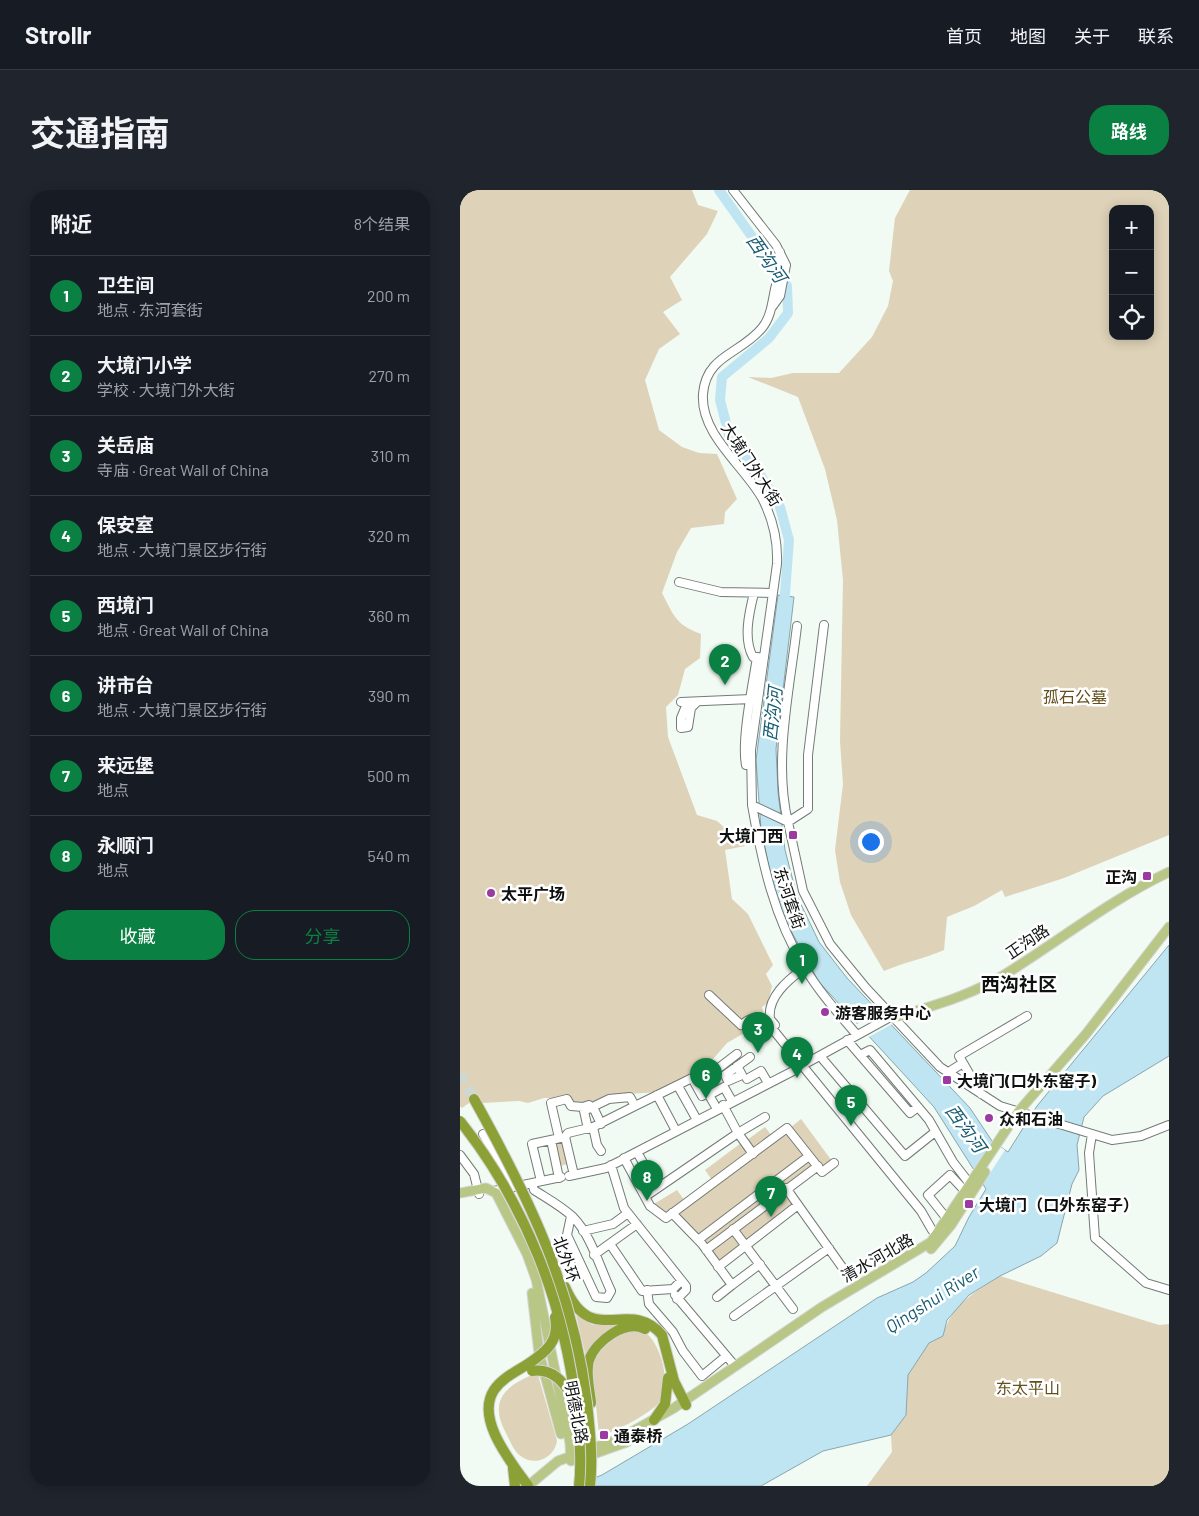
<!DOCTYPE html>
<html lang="zh">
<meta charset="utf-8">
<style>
body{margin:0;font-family:Barlow,"Noto Sans SC",sans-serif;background:#20242c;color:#f1f3f6}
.controls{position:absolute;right:15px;top:15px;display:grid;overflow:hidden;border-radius:10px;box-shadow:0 2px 12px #0003}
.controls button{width:45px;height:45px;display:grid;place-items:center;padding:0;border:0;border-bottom:1px solid #363941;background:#171b24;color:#f1f3f6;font:25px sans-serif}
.you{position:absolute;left:410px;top:651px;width:18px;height:18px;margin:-12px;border:4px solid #fff;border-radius:50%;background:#1a73e8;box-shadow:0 0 0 8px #1a73e833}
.badge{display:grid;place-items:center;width:32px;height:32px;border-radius:50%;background:#0b8043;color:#fff;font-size:16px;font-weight:700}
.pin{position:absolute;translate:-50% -41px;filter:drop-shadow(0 1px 2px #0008)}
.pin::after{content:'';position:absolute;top:26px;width:18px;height:15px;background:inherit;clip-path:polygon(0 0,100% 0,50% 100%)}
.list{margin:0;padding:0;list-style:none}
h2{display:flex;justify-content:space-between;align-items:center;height:65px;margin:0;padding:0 20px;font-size:21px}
h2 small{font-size:16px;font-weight:400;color:#9ea1a6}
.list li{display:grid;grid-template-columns:32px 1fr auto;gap:15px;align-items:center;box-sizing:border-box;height:80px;padding:0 20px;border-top:1px solid #363941}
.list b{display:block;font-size:19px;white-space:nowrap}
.list p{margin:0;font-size:16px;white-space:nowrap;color:#9ea1a6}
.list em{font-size:16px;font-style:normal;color:#9ea1a6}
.actions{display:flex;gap:10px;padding:15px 20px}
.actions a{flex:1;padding:11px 0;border:1px solid #0b8043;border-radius:20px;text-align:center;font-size:18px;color:#0b8043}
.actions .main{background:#0b8043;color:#fff}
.icon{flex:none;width:28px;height:28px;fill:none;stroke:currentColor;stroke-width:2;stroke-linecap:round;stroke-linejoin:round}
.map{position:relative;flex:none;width:709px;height:1296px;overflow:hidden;border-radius:20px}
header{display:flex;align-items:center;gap:30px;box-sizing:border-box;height:70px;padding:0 25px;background:#171b24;border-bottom:1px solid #363941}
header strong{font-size:24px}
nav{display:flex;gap:28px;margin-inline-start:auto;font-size:18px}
.intro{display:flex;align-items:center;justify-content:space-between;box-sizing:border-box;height:120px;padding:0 30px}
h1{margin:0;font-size:35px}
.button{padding:12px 22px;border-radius:20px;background:#0b8043;color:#fff;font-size:18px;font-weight:700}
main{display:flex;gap:30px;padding:0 30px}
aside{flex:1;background:#171b24;border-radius:20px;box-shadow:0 2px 12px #0003}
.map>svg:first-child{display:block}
.green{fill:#ded2b8;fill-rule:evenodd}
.water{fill:#bfe5f3;stroke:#8aa5af}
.pier{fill:#f1faf3}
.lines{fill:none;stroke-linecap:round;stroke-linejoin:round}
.river{stroke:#bfe5f3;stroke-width:10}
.highway-tunnel{stroke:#cfd7d1;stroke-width:10;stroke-dasharray:10 5;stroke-linecap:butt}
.minor-casing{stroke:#737b75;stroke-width:10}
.major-casing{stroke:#d4d4d4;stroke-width:11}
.highway-casing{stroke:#d4d4d4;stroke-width:12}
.minor{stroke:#fff;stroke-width:8}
.major{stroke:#b9c786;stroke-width:9}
.highway{stroke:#8ba135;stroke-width:10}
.highway-bridge-casing{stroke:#d4d4d4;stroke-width:12;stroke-linecap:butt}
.highway-bridge{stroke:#8ba135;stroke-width:10}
.poi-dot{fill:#9b3aa1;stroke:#fff;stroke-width:2}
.labels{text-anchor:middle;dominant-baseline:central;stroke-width:5;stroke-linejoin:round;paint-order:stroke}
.street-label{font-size:16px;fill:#0e110f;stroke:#fff}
.park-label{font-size:16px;fill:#644f1b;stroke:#fff}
.poi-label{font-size:16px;font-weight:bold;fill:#0e110f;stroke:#fff;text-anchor:start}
.water-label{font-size:18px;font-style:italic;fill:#185e73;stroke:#fff}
.quarter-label{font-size:19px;font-weight:bold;fill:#0e110f;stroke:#fff}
</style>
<header>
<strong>Strollr</strong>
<nav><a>首页</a><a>地图</a><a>关于</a><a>联系</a></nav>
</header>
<div class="intro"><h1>交通指南</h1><a class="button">路线</a></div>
<main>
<aside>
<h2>附近<small>8个结果</small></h2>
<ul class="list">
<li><span class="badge">1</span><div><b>卫生间</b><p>地点 · 东河套街</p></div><em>200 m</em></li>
<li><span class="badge">2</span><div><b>大境门小学</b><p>学校 · 大境门外大街</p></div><em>270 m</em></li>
<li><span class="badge">3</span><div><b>关岳庙</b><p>寺庙 · Great Wall of China</p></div><em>310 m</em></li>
<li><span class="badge">4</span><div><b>保安室</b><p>地点 · 大境门景区步行街</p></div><em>320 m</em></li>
<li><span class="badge">5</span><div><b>西境门</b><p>地点 · Great Wall of China</p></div><em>360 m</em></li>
<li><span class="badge">6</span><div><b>讲市台</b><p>地点 · 大境门景区步行街</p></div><em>390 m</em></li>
<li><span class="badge">7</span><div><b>来远堡</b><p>地点</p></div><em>500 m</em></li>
<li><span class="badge">8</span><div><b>永顺门</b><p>地点</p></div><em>540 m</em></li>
</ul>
<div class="actions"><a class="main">收藏</a><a>分享</a></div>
</aside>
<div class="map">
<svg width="709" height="1296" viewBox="0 0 709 1296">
<rect width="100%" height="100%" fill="#f1faf3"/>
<path class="green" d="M0,0H232L238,15L258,21L247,44L210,87L222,110L203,122L220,144L199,159L185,190L199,240L222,257L239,263L257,264L277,309L265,322L264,334L231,338L217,362L202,403C214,426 216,435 241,444L240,468L225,479L218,505L206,517L208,547L237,625L257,631L285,656L265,660L272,709L288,724L313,775L306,784L312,796L308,813L302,817L304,824L303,832L267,853L254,868L230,883L223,892L201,902L151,905L128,915L110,913L107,908H84L68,913L59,911L22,913L19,906L2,918L0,916Z
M450,0H709V645L604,688L545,707L542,700L514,716L487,727L484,760C464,769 444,772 424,781L391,725L380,692L375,660L383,594L380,551L383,390L377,330L365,279L338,207L288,187L311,188L333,183H379L412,147L428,116L433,91L429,81L435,28ZM653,19H690V146H653Z
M341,929L372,971L362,979L330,938Z
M305,937L312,946L293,960L287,950Z
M328,942L344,967L241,1045L235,1044L216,1023Z
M104,948L109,974L99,976L93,951Z
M281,953L289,964L252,990L245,980Z
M347,969L353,976L252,1053H243L244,1048Z
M217,1000L225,1011L207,1024L194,1014Z
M327,1002L335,1014L286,1051L277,1041Z
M272,1043L283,1054L260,1073L249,1062Z
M540,1086L699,1135L709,1134V1296H407L432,1262L431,1245L446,1225L448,1185L469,1152L483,1146C491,1114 514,1103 540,1086Z
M116,1125L133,1135L168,1132L126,1167Z
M167,1140L184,1141C201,1154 210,1189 202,1209C197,1220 151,1245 139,1245L132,1176C139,1159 152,1149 167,1140Z
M72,1185H78L97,1251C95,1266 77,1277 62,1267C54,1262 51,1253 47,1245C30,1215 40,1198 72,1185Z"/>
<path class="water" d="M318,405L334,407L316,559L318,602L325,660L337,706L359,752L387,788L510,918L532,951L548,962L577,916L709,755V866L643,906L624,927L617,955L619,980L612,994L597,1053L581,1066L540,1086L509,1105L487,1130L483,1146L469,1153L448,1185L446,1225L431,1245L363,1261L301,1296H114L142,1285L228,1234L417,1108L453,1092L466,1083L495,1056L509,1027L526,999L474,917L359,792L324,728L313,697L301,639L296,570Z"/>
<path class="pier" d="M422,820L434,833L407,848L395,835Z
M532,951L545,960L523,994L511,983Z"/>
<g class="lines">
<path class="river" d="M259,0L327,96L328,123L309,148L262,187L260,210L269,245L296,278L320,317L329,350L324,417"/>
<path class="highway-tunnel" d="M0,884L14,909"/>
<defs>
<path id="minor" d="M273,0L316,55L326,75L320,106L312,117
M320,62C322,75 318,87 315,99C312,113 311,127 302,138C281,164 246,165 243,204C240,244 284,276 302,308C313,329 318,350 317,374L291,560L292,615L328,632L343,701L370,754L406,798L480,877L540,916L652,950L681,946L709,935
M219,392L261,402L313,403
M294,403C289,423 283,449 293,467H297
M337,436C330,498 313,571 328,632L348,619V565L364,435
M221,512L291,509
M226,516L221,528V538L228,537L231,518L237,512
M291,575H286C281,550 293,494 297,467L304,468
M292,615C302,672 314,728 345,778C359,802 379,824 397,845
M249,805L281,835C289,829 297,824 306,831L461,1021L472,1040
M315,835L310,829C307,807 328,790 344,778
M387,850L450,923L458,917
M400,865L410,860L469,930L493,972L510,994
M360,866L445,966L475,942
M343,875L432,826
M277,876L282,885L268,891L265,885L290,867
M260,877L277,864
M487,883L503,873
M287,889L301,881L308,893
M218,896L237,930
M521,904L499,866L567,826
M197,905L216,941
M175,916L232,888L242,906L248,903L249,905
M133,917L141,934
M257,919L249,905L264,897L272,911
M128,939L124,921L149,909L170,907L175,916L133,937
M23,944L52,996
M632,944L629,963L635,1048L686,1093L709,1100
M105,947L108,943L133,937L137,955L141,961
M99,948L91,913L107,909L111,916L123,917L129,915
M91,950L99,988
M177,962L197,998
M293,964L278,943L305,927
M0,965L14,984L19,1004
M164,968L190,1016L206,1028L327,938L362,982L374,973
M163,969L337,879
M151,975L164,1018L226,1096V1100L217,1109
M109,986L146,978L160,971
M81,991L72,954L105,947L114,985
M72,993L74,1000C88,1009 101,1016 113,1027C131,1045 140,1078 151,1101L147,1108L136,1107L107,1045L111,1026
M326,998L387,1084
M34,1001L101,987
M186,1006L278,943L263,915
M212,1023L242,1054L272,1095L257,1107
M487,1029L468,1005L490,985L505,1001
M273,1039L333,1119
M123,1041L153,1034L168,1023
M238,1050L349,966
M150,1054L182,1101L213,1099L221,1091
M246,1060L358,976
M134,1065L177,1034
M258,1077L338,1015
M272,1095L300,1074
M187,1100L189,1114L213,1142L223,1161L242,1186L265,1167
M215,1105L275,1176
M274,1126L369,1058"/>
<path id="major" d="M434,828C471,816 510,806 544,785C599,751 650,710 709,682
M0,1003L26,998L36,1003L67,1064L76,1089L110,1253L111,1271
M471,1059L491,1035L525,982
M72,1103L79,1163L101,1244
M125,1267L167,1252
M68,1296L98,1271L159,1249L214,1218L362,1117L471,1052L558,922L626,844L709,737"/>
<path id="highway" d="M105,1097C132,1160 168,1106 202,1145L214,1191L226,1215
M131,1213C130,1201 125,1182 129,1170C136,1151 165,1129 185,1139
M194,1230L205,1214L208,1188
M53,1278L55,1296
M68,1296C51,1272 15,1229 34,1200C42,1188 57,1181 68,1174"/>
</defs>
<use href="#minor" class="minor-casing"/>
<use href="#major" class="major-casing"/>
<use href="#highway" class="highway-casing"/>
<use href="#minor" class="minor"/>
<use href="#major" class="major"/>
<use href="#highway" class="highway"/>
<defs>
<path id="highway-bridge" d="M14,909C69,1008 113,1098 127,1213C130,1240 133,1269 130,1296
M0,931C65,1013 104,1112 116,1216C119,1242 122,1270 119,1296
M68,1174C86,1162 100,1151 95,1127
M72,1181C92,1178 104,1191 112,1208"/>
</defs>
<use href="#highway-bridge" class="highway-bridge-casing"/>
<use href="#highway-bridge" class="highway-bridge"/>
</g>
<g class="poi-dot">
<rect x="328" y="640" width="10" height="10" rx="2.5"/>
<rect x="682" y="681" width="10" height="10" rx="2.5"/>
<circle cx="31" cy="703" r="5"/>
<circle cx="365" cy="822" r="5"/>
<rect x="482" y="885" width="10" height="10" rx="2.5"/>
<circle cx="529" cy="928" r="5"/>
<rect x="504" y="1009" width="10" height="10" rx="2.5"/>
<rect x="139" y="1240" width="10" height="10" rx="2.5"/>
</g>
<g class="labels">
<g class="street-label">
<text transform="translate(292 274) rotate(57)">大境门外大街</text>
<text transform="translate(330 708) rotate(71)">东河套街</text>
<text transform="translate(567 751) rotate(-34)">正沟路</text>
<text transform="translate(417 1067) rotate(-30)">清水河北路</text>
<text transform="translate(107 1069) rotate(70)">北外环</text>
<text transform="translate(117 1222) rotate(79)">明德北路</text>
</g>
<g class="park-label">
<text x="615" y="506">孤石公墓</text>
<text x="568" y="1197">东太平山</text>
</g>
<g class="poi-label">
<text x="323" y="645" text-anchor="end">大境门西</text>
<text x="677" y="686" text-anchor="end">正沟</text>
<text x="41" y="703">太平广场</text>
<text x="375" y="822">游客服务中心</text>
<text x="497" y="890">大境门(口外东窑子)</text>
<text x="539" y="928">众和石油</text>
<text x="519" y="1014">大境门（口外东窑子）</text>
<text x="154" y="1245">通泰桥</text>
</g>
<g class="water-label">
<text transform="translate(307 68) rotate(55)">西沟河</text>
<text transform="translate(312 524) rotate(-84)">西沟河</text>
<text transform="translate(506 938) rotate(54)">西沟河</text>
<text transform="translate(472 1109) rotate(-33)">Qingshui River</text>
</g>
<g class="quarter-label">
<text x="559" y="793">西沟社区</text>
</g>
</g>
</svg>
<div class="controls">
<button>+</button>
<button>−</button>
<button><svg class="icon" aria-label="locate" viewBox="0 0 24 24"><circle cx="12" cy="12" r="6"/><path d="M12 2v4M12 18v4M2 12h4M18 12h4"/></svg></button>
</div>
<div class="you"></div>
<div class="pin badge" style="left:342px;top:794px">1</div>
<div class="pin badge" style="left:265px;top:495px">2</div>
<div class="pin badge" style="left:298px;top:863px">3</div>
<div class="pin badge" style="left:337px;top:888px">4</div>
<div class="pin badge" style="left:391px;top:936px">5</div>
<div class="pin badge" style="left:246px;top:909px">6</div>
<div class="pin badge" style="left:311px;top:1027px">7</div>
<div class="pin badge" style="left:187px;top:1011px">8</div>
</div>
</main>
